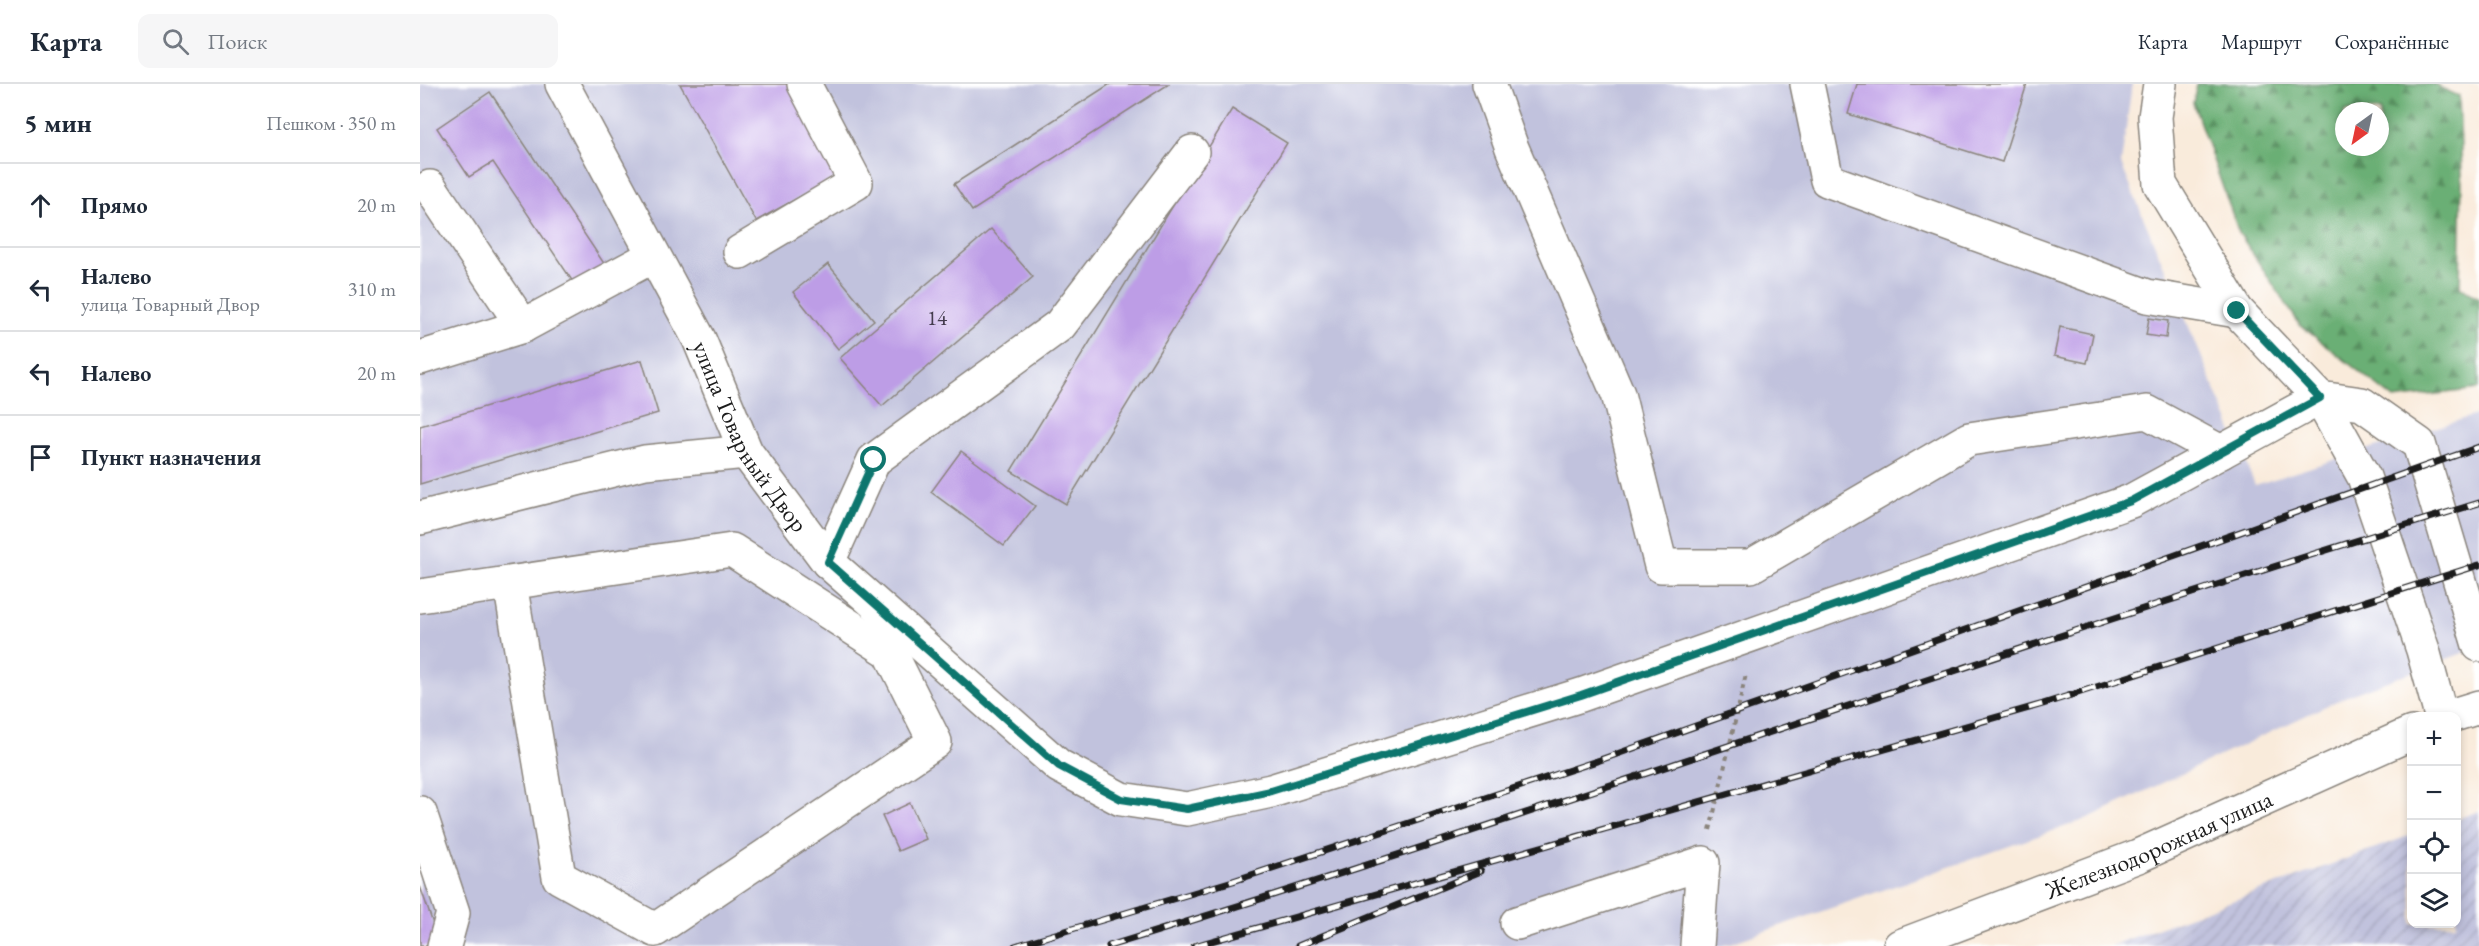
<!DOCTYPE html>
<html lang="ru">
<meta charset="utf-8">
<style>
body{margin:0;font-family:"EB Garamond",serif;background:#f6f6f7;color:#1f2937}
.controls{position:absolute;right:18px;bottom:18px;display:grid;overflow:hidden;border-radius:12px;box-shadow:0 3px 9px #0003}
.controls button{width:54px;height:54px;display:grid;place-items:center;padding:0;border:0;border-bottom:2px solid #e0e1e3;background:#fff;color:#1f2937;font:30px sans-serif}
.compass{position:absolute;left:1915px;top:18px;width:54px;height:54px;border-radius:50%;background:#fff;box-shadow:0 3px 9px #0003;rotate:213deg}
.stop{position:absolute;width:18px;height:18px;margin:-14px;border:4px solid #0f766e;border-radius:50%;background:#fff}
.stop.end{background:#0f766e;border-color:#fff;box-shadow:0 2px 6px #0008}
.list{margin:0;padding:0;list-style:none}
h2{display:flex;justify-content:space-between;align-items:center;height:78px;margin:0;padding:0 24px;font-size:26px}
h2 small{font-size:20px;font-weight:400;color:#747a83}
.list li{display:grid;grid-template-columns:39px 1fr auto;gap:18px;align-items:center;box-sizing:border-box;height:84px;padding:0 24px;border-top:2px solid #e0e1e3}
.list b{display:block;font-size:22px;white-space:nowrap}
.list p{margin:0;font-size:20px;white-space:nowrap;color:#747a83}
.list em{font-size:20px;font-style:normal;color:#747a83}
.icon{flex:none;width:33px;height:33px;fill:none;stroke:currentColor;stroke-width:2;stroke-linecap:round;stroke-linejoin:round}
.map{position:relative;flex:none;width:2059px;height:862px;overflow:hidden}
header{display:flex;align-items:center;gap:36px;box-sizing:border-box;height:84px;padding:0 30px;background:#fff;border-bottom:2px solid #e0e1e3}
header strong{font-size:28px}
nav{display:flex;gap:33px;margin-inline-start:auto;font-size:21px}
.search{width:420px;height:54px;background:#f6f6f7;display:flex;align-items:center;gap:15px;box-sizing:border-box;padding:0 21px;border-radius:12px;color:#747a83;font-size:22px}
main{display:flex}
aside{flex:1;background:#fff}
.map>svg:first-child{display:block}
.industrial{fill:url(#industrial-furrows)}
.railway{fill:#c1c2dd}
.forest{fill:url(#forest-firs);stroke:#436648;stroke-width:1.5;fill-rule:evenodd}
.building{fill:#bd9de6}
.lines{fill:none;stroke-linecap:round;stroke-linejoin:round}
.minor-casing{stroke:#8a847c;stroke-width:36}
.major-casing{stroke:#8a847c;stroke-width:36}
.path{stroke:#8a847c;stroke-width:4;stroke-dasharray:4.5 4.5;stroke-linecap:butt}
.minor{stroke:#fff;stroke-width:33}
.major{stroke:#fff;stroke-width:33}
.rail-casing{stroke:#1c1c1c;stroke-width:7}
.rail{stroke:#fff;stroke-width:4.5;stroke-dasharray:14;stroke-linecap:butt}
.route{stroke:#0f766e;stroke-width:8}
.labels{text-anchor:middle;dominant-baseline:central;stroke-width:5;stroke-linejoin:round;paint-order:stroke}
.number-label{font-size:21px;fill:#443c4e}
.street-label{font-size:24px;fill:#1c1c1c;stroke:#fff}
</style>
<header>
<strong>Карта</strong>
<div class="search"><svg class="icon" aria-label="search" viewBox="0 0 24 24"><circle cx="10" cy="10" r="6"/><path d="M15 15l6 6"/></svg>Поиск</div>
<nav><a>Карта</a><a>Маршрут</a><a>Сохранённые</a></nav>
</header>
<main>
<aside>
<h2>5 мин<small>Пешком · 350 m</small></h2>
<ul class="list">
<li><svg class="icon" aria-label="ahead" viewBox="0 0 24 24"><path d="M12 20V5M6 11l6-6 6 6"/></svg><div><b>Прямо</b></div><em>20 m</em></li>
<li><svg class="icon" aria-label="left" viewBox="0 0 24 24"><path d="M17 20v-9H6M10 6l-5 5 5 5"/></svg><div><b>Налево</b><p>улица Товарный Двор</p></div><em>310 m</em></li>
<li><svg class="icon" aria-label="left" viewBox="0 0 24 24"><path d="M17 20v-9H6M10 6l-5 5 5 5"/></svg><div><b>Налево</b></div><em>20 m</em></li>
<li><svg class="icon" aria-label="arrive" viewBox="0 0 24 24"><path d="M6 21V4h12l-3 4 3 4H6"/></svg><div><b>Пункт назначения</b></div></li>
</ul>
</aside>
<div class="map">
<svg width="2059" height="862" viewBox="0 0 2059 862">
<defs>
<pattern id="industrial-furrows" width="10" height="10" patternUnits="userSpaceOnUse" patternTransform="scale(1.5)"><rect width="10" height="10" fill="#c1c2dd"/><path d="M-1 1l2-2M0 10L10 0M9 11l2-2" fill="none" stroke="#a5a6bd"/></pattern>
<pattern id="forest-firs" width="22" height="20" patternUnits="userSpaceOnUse" patternTransform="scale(1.5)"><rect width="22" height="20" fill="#6aaf74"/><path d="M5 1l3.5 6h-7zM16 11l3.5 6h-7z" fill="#568e5e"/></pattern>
</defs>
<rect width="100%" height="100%" fill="#fff"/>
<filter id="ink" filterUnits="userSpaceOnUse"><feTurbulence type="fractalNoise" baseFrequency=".0167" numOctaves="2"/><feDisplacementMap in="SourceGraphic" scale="12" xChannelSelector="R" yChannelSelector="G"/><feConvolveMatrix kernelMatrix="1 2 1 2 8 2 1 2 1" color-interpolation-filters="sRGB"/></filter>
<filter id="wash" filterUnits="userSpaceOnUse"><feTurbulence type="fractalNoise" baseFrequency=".008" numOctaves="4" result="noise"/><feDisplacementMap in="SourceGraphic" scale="24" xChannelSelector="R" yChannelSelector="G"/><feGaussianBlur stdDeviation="1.35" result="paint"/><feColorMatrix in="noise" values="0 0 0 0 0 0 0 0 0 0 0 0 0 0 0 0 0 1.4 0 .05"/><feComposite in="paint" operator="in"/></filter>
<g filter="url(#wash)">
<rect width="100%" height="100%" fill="#f9ebdb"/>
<path class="industrial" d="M2059,727V862H1690L1991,751L1992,840H2036L2037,735Z"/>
<path class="railway" d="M0,0H1712L1701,80L1835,401L2059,330V563L1927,612L1664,736L1302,862H0Z"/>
<path class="forest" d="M1777,0H2012L2039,12L2042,90L2040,203L2059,214V305L1974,315L1880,241L1819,149L1773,19ZM1924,27H1960V63H1924Z"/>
<g id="blocks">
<path class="building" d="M260,0H377L425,88L336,137Z
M690,0H749L552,127L534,100Z
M1437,0H1607L1582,78L1428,30Z
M70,8L185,181L155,201L73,78L49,93L17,44Z
M812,25L867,59L646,420L591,387Z
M571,145L613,193L462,322L420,274Z
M408,180L454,236L418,265L373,208Z
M1729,234L1748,237L1746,254L1726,251Z
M1640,243L1673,250L1667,279L1634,272Z
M222,276L238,329L0,400V342Z
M541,367L615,422L584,462L511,408Z
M490,719L506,755L478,767L462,732Z
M0,802L20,860L14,862H0Z"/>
</g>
</g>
<g filter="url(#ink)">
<use href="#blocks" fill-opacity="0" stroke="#8a847c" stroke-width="1.5"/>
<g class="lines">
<defs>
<g id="minor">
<path id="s1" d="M142,0L279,255L326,368L408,478L639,682L701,715L767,725L851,707L1161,611L1711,417L1900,314"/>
<path d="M1069,0L1092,64L1198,310L1241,482H1331L1549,355L1727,328L1801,368"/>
<path d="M1387,0L1407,96L1727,212L1817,227"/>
<path d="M1740,0L1735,33L1740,100L1817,227L1900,314L1944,393L2003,566L2021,632"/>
<path d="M10,103L103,242"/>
<path d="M320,168L436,99L384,0"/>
<path d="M0,274L103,242L233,172"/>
<path d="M1900,314L1942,320L1999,360L2059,561"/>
<path d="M0,434L225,378L326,368"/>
<path d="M408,478L454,376L640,241L772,68"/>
<path d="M0,512L312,466L470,568L515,658L235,846L139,793L90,499"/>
<path d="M0,729L33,829L24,862"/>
<path d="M1097,839L1283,779L1277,862"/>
</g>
<g id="major">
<path d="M2030,632L2059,623"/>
<path id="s2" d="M1480,862L1718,772L1992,649"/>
</g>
</defs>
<use href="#minor" class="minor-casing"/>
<use href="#major" class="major-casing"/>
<path class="path" d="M1290,746L1326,590"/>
<use href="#minor" class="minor"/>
<use href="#major" class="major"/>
<defs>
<path id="rail" d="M595,862L813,797L1180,676L2059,363
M689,862C1148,722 1600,558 2059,419
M774,862L1623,620L2059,481
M878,862L1061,787"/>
</defs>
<use href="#rail" class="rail-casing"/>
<use href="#rail" class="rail"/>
</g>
</g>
<g class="lines" filter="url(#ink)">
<path class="route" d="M454,376L408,478L639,682L701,715L767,725L851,707L1161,611L1711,417L1900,314L1817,227"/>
</g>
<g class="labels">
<g class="number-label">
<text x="517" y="233">14</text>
</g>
<g class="street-label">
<text stroke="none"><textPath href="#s1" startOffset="400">улица Товарный Двор</textPath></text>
<text stroke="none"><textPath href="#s2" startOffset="278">Железнодорожная улица</textPath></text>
</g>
</g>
</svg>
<div class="controls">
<button>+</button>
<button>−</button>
<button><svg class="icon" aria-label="locate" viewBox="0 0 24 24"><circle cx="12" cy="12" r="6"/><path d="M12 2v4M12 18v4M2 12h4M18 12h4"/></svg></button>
<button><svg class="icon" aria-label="layers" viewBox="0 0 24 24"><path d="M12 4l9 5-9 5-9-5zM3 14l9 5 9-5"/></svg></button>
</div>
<svg class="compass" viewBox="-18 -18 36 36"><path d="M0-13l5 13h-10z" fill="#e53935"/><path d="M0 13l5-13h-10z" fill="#747a83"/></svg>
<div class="stop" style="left:454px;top:376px"></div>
<div class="stop end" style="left:1817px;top:227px"></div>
</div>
</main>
